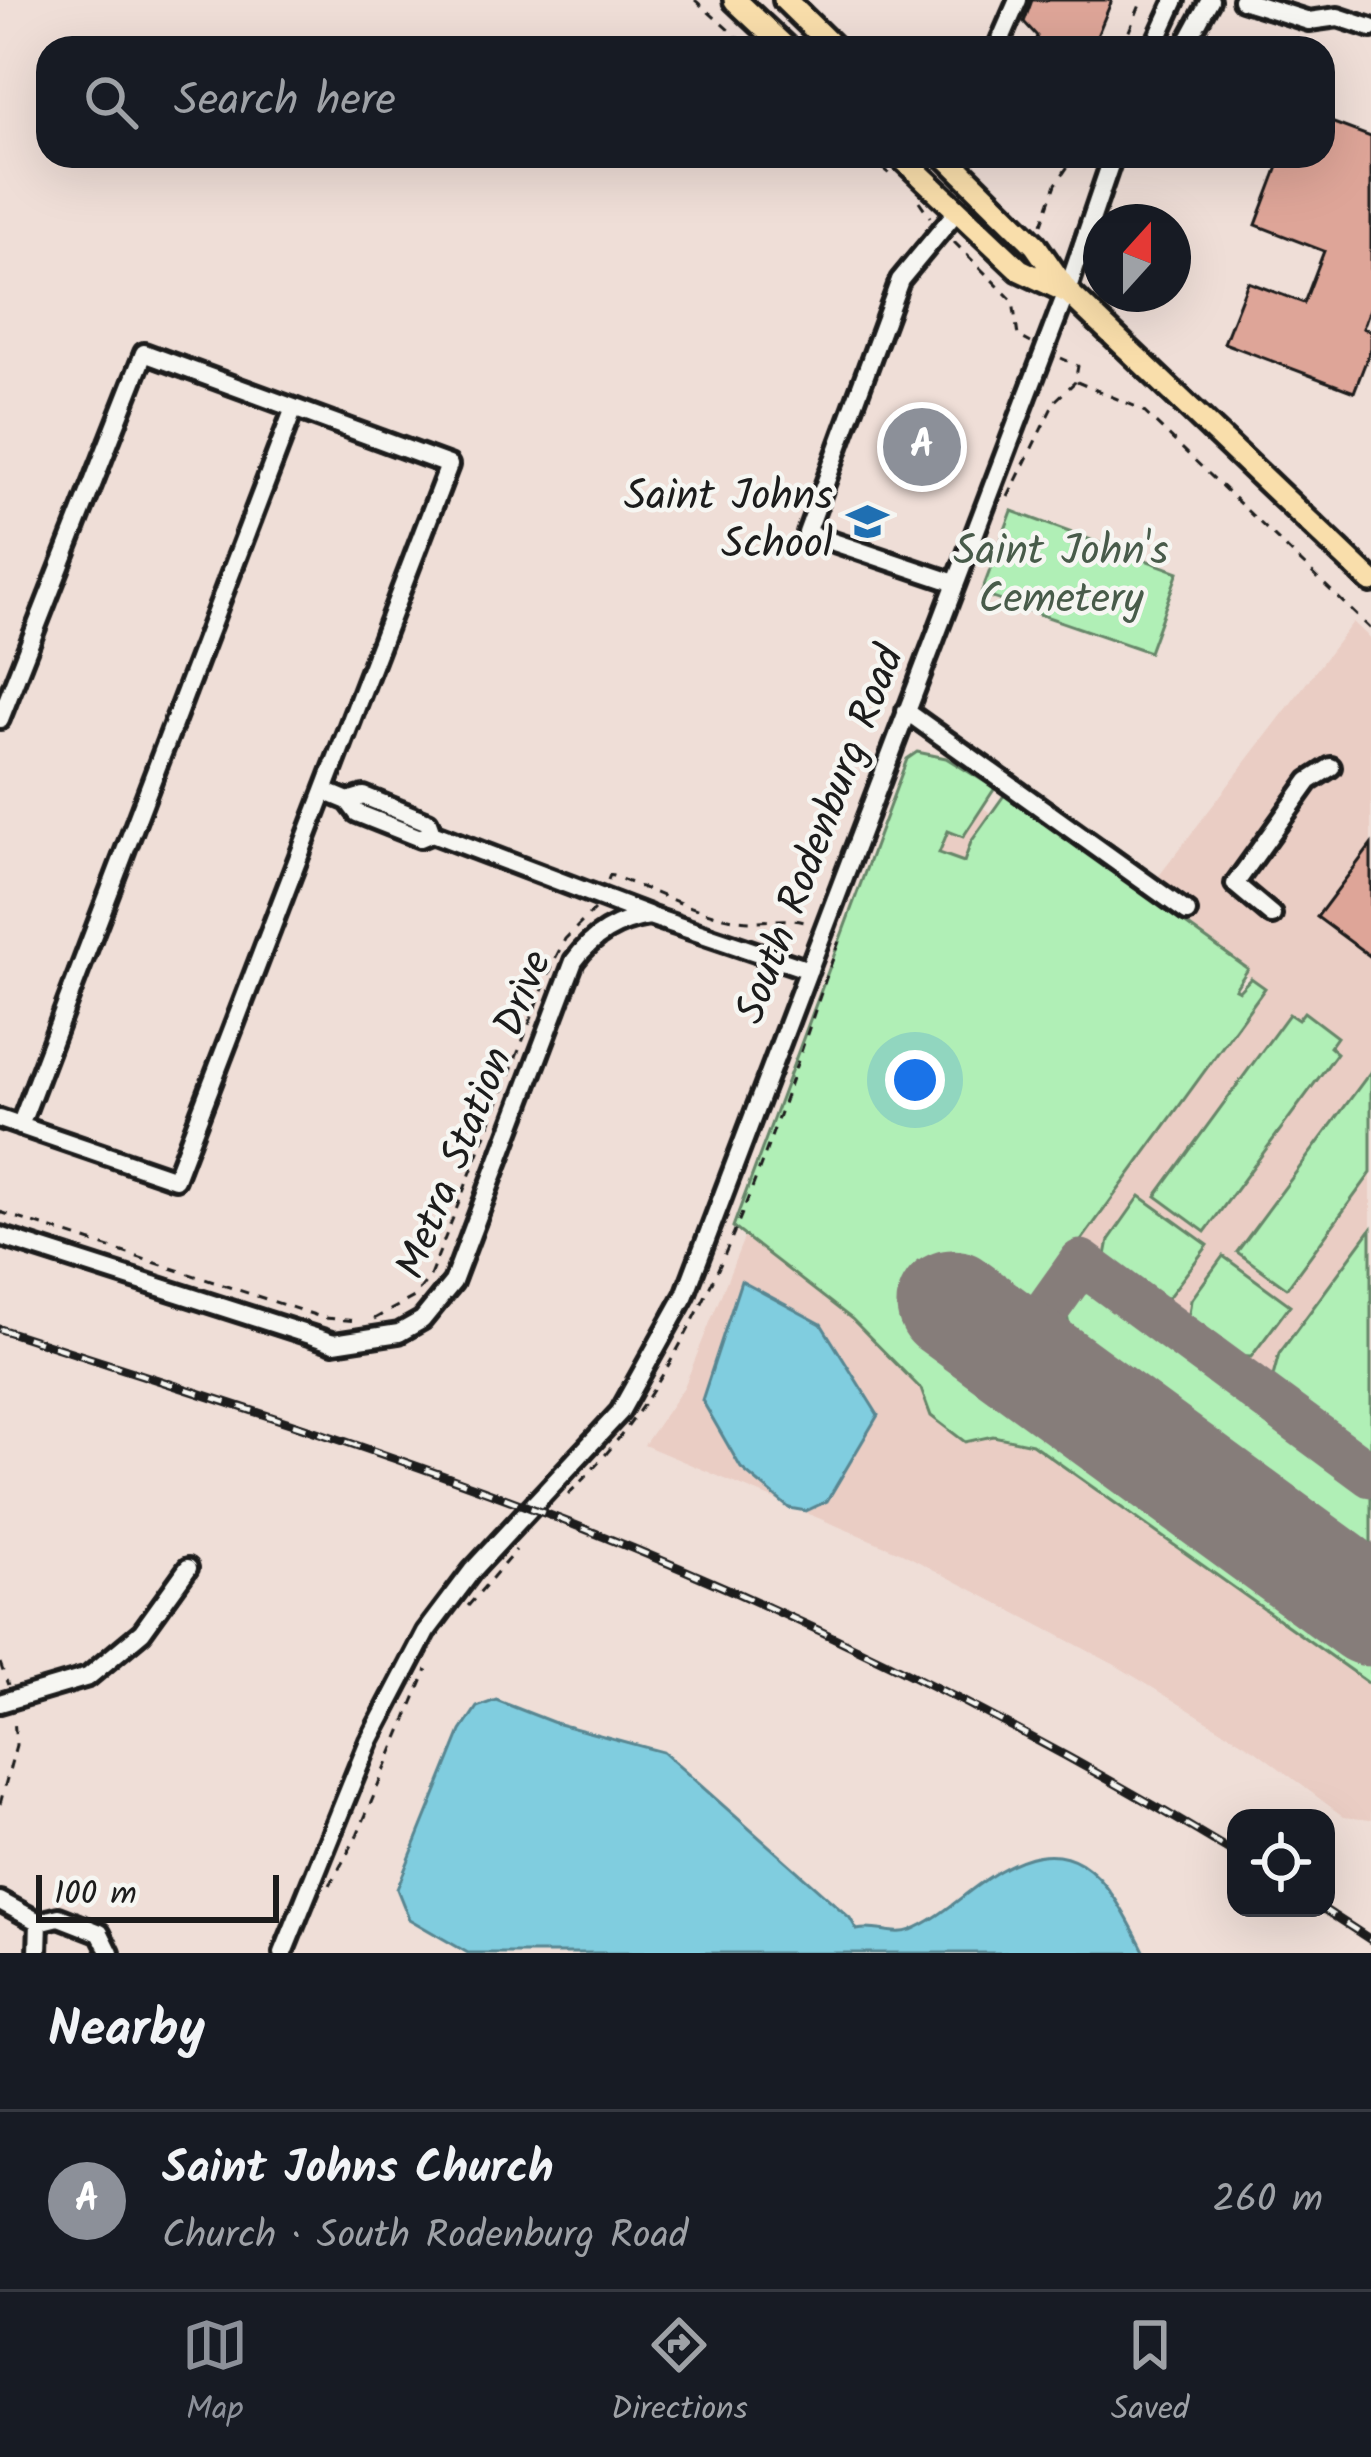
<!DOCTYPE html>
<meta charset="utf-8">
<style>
body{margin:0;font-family:Kalam,sans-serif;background:#20242c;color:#f1f3f6}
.controls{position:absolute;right:36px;bottom:36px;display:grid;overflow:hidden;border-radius:24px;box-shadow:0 12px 48px #0002}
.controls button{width:108px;height:108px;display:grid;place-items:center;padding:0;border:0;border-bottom:3px solid #363941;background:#171b24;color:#f1f3f6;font:60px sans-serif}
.compass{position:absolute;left:1083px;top:204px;width:108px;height:108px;border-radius:50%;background:#171b24;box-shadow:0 12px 48px #0002;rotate:21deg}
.scale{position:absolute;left:36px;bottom:30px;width:243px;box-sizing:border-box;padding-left:12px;border:6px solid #1c1c1c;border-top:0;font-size:33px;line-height:42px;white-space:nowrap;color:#1c1c1c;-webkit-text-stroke:9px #f6f6f2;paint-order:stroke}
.you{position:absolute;left:915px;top:1080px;width:42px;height:42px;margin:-30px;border:9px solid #fff;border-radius:50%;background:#1a73e8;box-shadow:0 0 0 18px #1a73e833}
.badge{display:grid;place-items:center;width:78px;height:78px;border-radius:50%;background:#8c9099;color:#fff;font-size:39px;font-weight:700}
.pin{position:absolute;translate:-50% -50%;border:6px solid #fff;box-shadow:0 3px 12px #0006}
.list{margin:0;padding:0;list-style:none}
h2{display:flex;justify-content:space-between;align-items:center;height:156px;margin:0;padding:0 48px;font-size:51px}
h2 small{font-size:39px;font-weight:400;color:#9ea1a6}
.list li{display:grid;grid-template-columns:78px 1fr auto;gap:36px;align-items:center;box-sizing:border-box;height:180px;padding:0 48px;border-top:3px solid #363941}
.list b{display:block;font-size:45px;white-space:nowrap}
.list p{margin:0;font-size:39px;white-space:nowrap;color:#9ea1a6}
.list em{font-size:39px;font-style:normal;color:#9ea1a6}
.icon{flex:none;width:66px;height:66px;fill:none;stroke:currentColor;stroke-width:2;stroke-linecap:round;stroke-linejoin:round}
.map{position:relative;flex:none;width:1371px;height:1953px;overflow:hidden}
.search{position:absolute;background:#171b24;box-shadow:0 12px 48px #0002;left:36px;right:36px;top:36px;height:132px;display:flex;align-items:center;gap:30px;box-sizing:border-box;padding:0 42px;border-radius:36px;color:#9ea1a6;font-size:45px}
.sheet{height:336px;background:#171b24}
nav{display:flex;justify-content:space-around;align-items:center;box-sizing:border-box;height:168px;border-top:3px solid #363941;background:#171b24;font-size:33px;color:#9ea1a6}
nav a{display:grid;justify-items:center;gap:6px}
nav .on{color:#8c9099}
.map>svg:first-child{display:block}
.built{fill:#eacdc4}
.green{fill:#b0efb6;stroke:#668669;stroke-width:3}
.water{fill:#80cddf;stroke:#588691;stroke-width:3}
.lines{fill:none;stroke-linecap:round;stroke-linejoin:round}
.taxiway{stroke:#867d7a;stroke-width:45}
.runway{stroke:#867d7a;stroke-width:111}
.building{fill:#dea598;stroke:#1c1c1c;stroke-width:3}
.minor-casing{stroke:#1c1c1c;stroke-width:26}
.major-casing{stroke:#1c1c1c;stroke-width:30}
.path{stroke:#1c1c1c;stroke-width:3;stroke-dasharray:9 9;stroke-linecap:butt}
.minor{stroke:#f6f6f2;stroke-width:16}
.major{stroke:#f9deab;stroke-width:21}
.rail-casing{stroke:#1c1c1c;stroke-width:9}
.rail{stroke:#f6f6f2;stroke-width:4.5;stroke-dasharray:14;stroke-linecap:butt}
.labels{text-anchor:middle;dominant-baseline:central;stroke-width:9;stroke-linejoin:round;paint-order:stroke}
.poi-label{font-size:42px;fill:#1c1c1c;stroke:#f6f6f2;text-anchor:end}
.park-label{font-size:42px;fill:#485b4a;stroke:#f6f6f2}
.street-label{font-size:42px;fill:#1c1c1c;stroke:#f6f6f2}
</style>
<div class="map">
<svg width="1371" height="1953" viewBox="0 0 1371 1953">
<rect width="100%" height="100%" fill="#efded7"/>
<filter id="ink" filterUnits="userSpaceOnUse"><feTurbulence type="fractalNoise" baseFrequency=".00833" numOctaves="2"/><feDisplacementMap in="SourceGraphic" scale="24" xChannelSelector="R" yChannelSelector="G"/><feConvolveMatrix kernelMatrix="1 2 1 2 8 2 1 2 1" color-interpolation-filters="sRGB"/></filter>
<g filter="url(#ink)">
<path class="built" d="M1353,622L1371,639V1820L1344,1817L1255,1750L1117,1666L902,1553L644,1445L684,1387L932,771L1239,991L1251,978L1142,898Z"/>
<path class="green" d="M1012,511L1178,572L1149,652L981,594Z
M917,752L946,758L995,788L963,837L948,831L939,853L964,862L971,842L1005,794L1248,969L1235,989L1239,991L1251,978L1265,988L1028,1314L968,1271L924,1331L1371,1657V1685L1032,1444L993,1436L965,1442L931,1416L921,1389L852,1319L733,1227L907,759Z
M1304,1012L1337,1037L1330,1047L1337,1053L1205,1232L1156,1196L1289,1014L1298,1020Z
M1371,1071V1173L1287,1288L1237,1252Z
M1140,1196L1208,1245L1168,1298L1151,1296L1105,1261L1109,1240Z
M1371,1229V1458L1272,1380L1279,1354Z
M1223,1256L1290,1305L1251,1357L1234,1356L1188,1321L1191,1300Z
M1094,1290L1371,1492V1565L1073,1346L1066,1310L1076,1296Z"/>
<path class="water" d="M741,1281L821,1324L878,1415L827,1501L806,1511L789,1508L741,1468L702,1400Z
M496,1700L555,1723L663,1752L850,1918L857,1930C875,1925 895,1937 911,1930C938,1919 958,1899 981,1883C1071,1819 1105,1872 1145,1953H468L409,1919L397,1889L461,1731L477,1707Z"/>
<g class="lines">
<path class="taxiway" d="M1017,1352L1081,1262L1371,1475"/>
<path class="runway" d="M952,1305L1371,1611"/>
</g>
<path class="building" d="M1032,0H1112L1092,48H1033L1037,36L1024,22Z
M1323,119L1371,137V306L1363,328L1371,331V348L1354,392L1224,343L1248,282L1304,303L1324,251L1256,225L1282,156H1323Z
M1371,845V957L1317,917Z"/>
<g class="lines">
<defs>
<path id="minor" d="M1242,0L1309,21L1338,17L1371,28
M997,48L1018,0
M1153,48L1175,0
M1184,48L1210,0
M955,583L807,533L900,280L957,211
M906,711L1187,912
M0,719L144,353L449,465L324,791
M432,833L428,822L364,796L348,801L357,813L420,838L432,833L648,915
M1272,915L1235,884L1309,781L1331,767
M0,1119L175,1179L324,791L348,801
M20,1126L294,408
M0,1236L334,1343L399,1333L422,1320L453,1282L574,961C593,935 617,921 649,916L809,970
M0,1703L88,1677L142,1632L188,1568
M0,1901L39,1922L59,1917L100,1933L110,1953
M38,1953L39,1922
M283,1953L369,1741L426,1632L472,1571L620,1412L685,1295L1067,291L1113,156"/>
<path id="major" d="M735,0L786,48
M785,0L834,48
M900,156L1020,270L1065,291
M945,156L1035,245L1067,291L1371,581"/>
</defs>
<use href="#minor" class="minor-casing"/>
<use href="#major" class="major-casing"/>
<path class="path" d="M695,0L749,48
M1122,48L1142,0
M868,156L894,178
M919,201L930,217
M1042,224L1056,184L1075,156
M954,242L1013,301L1018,336L1031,343
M1077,382L1141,409L1371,629
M1008,497L1055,401L1075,382L1078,366L1061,358
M608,880L610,875C651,890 694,912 738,920C766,924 786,915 811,924
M0,1212L324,1318L359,1321
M374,1319L414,1297L430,1276L554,961L565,939L594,910
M568,1494C711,1360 775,1121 840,938
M468,1606L516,1550
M0,1663L8,1685
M0,1804L16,1745L14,1718
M330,1885L357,1836L427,1669"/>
<use href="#minor" class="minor"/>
<use href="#major" class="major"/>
<defs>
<path id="rail" d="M0,1329C196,1393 394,1453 585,1529C811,1619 1028,1728 1236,1854
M1322,1908L1371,1940"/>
</defs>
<use href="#rail" class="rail-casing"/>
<use href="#rail" class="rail"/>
</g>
</g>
<defs>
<symbol id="school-bare" viewBox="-9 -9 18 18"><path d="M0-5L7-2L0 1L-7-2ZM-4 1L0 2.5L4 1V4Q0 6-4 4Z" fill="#1f6fb2" stroke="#f6f6f2" stroke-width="2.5" paint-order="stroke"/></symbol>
</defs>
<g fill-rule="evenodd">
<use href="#school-bare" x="838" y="492" width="59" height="59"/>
</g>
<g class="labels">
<g class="poi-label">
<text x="833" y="497">Saint Johns<tspan x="833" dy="48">School</tspan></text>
</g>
<g class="park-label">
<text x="1061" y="552">Saint John's<tspan x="1061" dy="48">Cemetery</tspan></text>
</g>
<g class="street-label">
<text transform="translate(821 835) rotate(-69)">South Rodenburg Road</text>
<text transform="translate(475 1115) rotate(-68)">Metra Station Drive</text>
</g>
</g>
</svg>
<div class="controls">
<button><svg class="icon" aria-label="locate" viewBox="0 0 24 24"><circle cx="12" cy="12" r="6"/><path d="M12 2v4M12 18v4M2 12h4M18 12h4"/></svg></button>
</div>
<svg class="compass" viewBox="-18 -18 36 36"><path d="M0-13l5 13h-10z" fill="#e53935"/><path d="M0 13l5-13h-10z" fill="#9ea1a6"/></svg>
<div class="scale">100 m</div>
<div class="you"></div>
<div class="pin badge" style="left:922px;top:447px">A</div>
<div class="search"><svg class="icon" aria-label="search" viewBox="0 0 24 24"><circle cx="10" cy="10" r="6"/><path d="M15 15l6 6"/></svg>Search here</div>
</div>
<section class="sheet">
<h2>Nearby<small></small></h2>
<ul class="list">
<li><span class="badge">A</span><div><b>Saint Johns Church</b><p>Church · South Rodenburg Road</p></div><em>260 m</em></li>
</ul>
</section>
<nav>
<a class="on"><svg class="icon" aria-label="map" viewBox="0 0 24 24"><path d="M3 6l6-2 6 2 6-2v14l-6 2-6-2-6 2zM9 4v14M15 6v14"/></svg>Map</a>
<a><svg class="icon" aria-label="directions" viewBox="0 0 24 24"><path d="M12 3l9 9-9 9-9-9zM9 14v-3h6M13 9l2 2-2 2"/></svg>Directions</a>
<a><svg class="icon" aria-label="saved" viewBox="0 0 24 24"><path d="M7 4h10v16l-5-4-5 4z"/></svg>Saved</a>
</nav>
